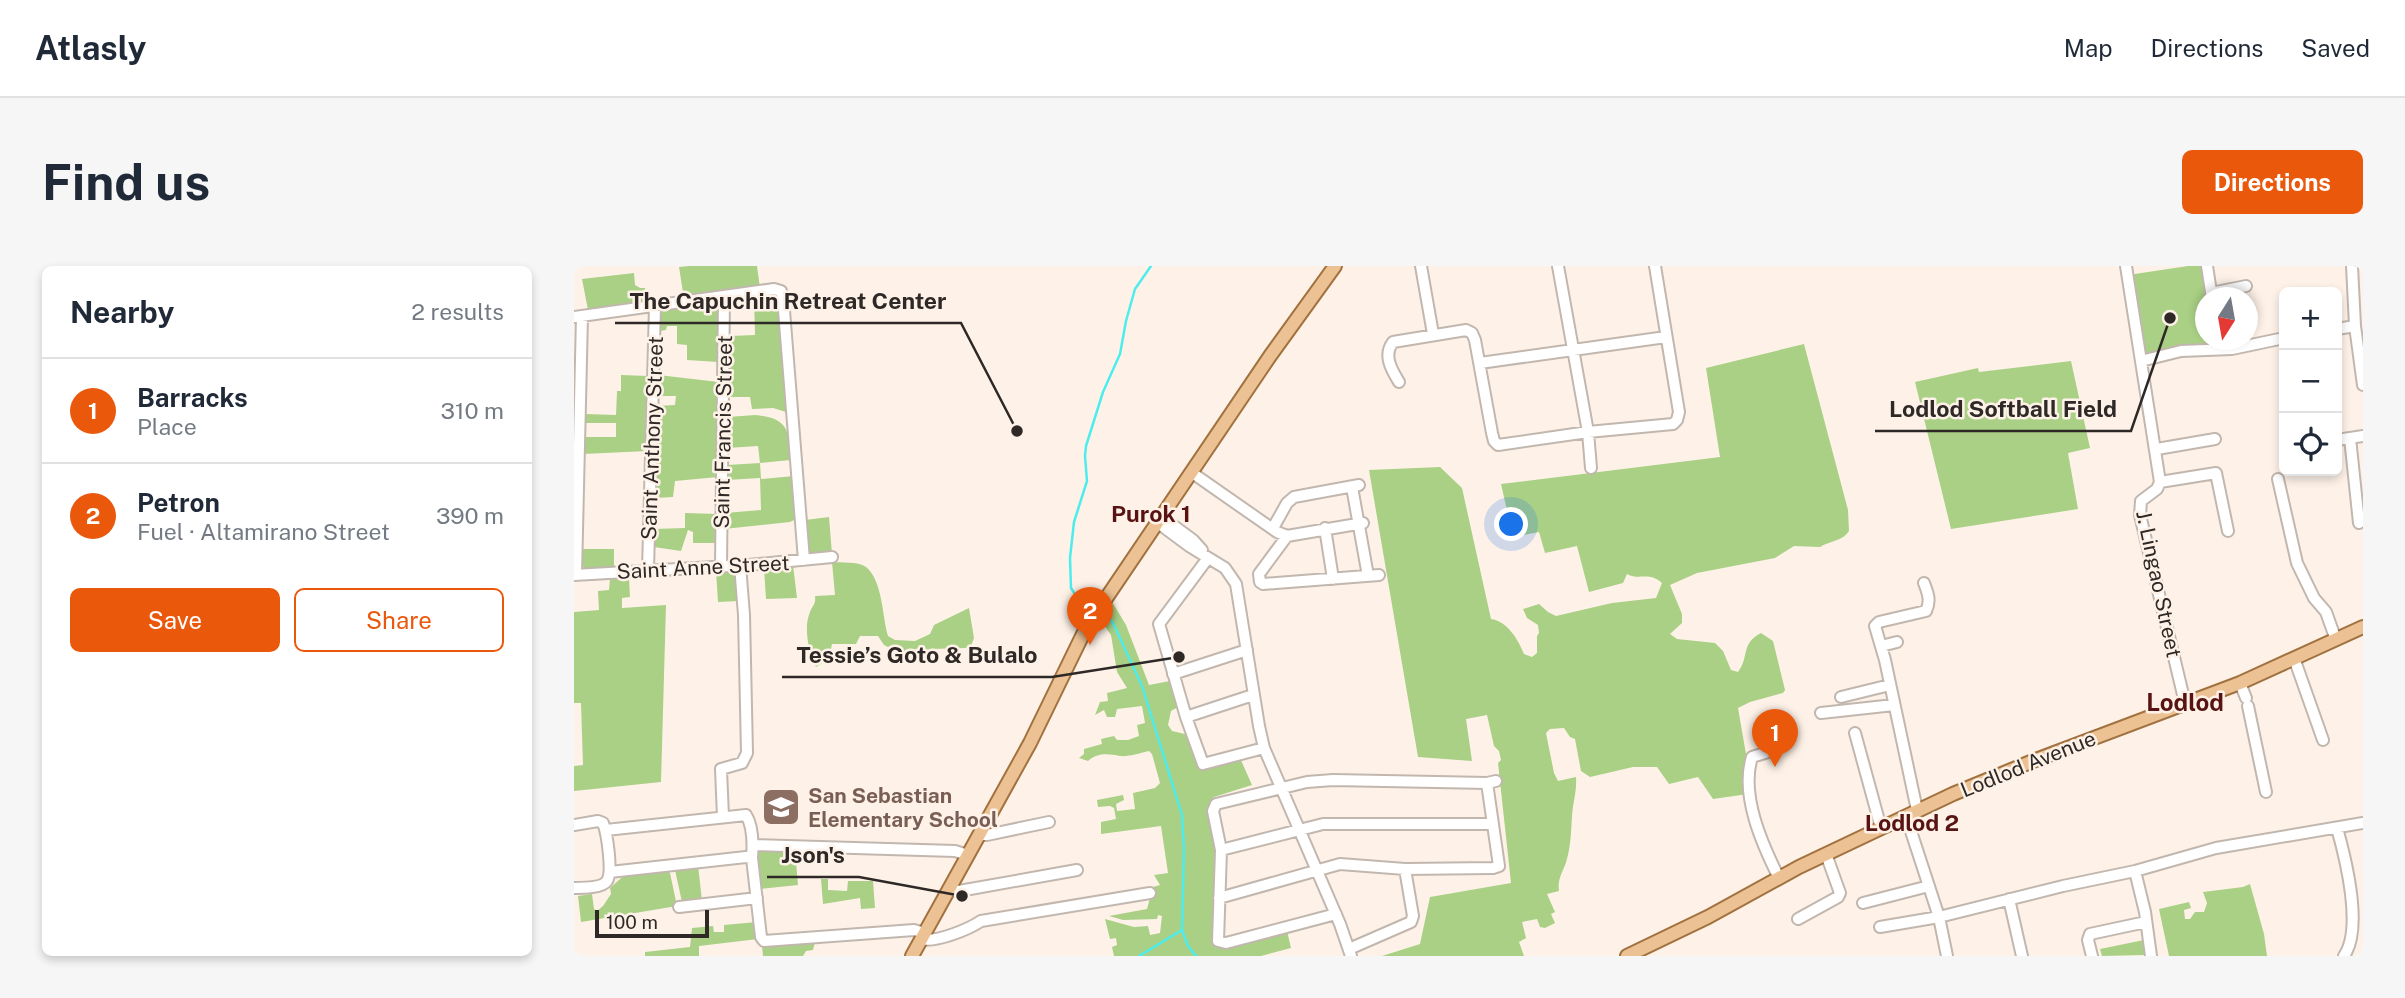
<!DOCTYPE html>
<meta charset="utf-8">
<style>
body{margin:0;font-family:"Public Sans",sans-serif;background:#f6f6f7;color:#1f2937}
.controls{position:absolute;right:21px;top:21px;display:grid;overflow:hidden;border-radius:10px;box-shadow:0 4px 10px #0003}
.controls button{width:63px;height:63px;display:grid;place-items:center;padding:0;border:0;border-bottom:2px solid #e0e1e3;background:#fff;color:#1f2937;font:35px sans-serif}
.compass{position:absolute;left:1621px;top:21px;width:63px;height:63px;border-radius:50%;background:#fff;box-shadow:0 4px 10px #0003;rotate:191deg}
.scale{position:absolute;left:21px;bottom:18px;width:114px;box-sizing:border-box;padding-left:7px;border:4px solid #2e2926;border-top:0;font-size:19px;line-height:24px;white-space:nowrap;color:#2e2926;-webkit-text-stroke:5px #fef2e8;paint-order:stroke}
.you{position:absolute;left:938px;top:259px;width:24px;height:24px;margin:-18px;border:5px solid #fff;border-radius:50%;background:#1a73e8;box-shadow:0 0 0 10px #1a73e833}
.badge{display:grid;place-items:center;width:46px;height:46px;border-radius:50%;background:#ea580c;color:#fff;font-size:23px;font-weight:700}
.pin{position:absolute;translate:-50% -58px;filter:drop-shadow(0 2px 4px #0008)}
.pin::after{content:'';position:absolute;top:37px;width:24px;height:21px;background:inherit;clip-path:polygon(0 0,100% 0,50% 100%)}
.list{margin:0;padding:0;list-style:none}
h2{display:flex;justify-content:space-between;align-items:center;height:91px;margin:0;padding:0 28px;font-size:30px}
h2 small{font-size:23px;font-weight:400;color:#747a83}
.list li{display:grid;grid-template-columns:46px 1fr auto;gap:21px;align-items:center;box-sizing:border-box;height:105px;padding:0 28px;border-top:2px solid #e0e1e3}
.list b{display:block;font-size:26px;white-space:nowrap}
.list p{margin:0;font-size:23px;white-space:nowrap;color:#747a83}
.list em{font-size:23px;font-style:normal;color:#747a83}
.actions{display:flex;gap:14px;padding:21px 28px}
.actions a{flex:1;padding:16px 0;border:2px solid #ea580c;border-radius:10px;text-align:center;font-size:24px;color:#ea580c}
.actions .main{background:#ea580c;color:#fff}
.icon{flex:none;width:38px;height:38px;fill:none;stroke:currentColor;stroke-width:2;stroke-linecap:round;stroke-linejoin:round}
.map{position:relative;flex:none;width:1789px;height:690px;overflow:hidden;border-radius:10px}
header{display:flex;align-items:center;gap:42px;box-sizing:border-box;height:98px;padding:0 35px;background:#fff;border-bottom:2px solid #e0e1e3}
header strong{font-size:33px}
nav{display:flex;gap:38px;margin-inline-start:auto;font-size:24px}
.intro{display:flex;align-items:center;justify-content:space-between;box-sizing:border-box;height:168px;padding:0 42px}
h1{margin:0;font-size:49px}
.button{padding:18px 32px;border-radius:10px;background:#ea580c;color:#fff;font-size:24px;font-weight:700}
main{display:flex;gap:42px;padding:0 42px}
aside{flex:1;background:#fff;border-radius:10px;box-shadow:0 4px 10px #0003}
.map>svg:first-child{display:block}
.green{fill:#a9d085}
.lines{fill:none;stroke-linecap:round;stroke-linejoin:round}
.stream{stroke:#4dedee;stroke-width:2.5}
.minor-casing{stroke:#c2b7ae;stroke-width:14}
.major-casing{stroke:#a1723f;stroke-width:16}
.minor{stroke:#fff;stroke-width:10}
.major{stroke:#ecc294;stroke-width:12}
.labels{text-anchor:middle;dominant-baseline:central;stroke-width:5;stroke-linejoin:round;paint-order:stroke}
.street-label{font-size:21px;fill:#2e2926;stroke:#fef2e8}
.education-label{font-size:21px;font-weight:bold;fill:#785e54;stroke:#fef2e8;text-anchor:start}
.neighbourhood-label{font-size:23px;font-weight:bold;fill:#581313;stroke:#fef2e8}
.quarter-label{font-size:24px;font-weight:bold;fill:#581313;stroke:#fef2e8}
.leader{fill:none;stroke:#2e2926;stroke-width:2.5}
.callout-dot{fill:#2e2926;stroke:#fef2e8;stroke-width:2.5}
.callout-label{font-size:23px;text-anchor:middle;font-weight:bold;fill:#2e2926;stroke:#fef2e8;stroke-width:5;stroke-linejoin:round;paint-order:stroke}
</style>
<header>
<strong>Atlasly</strong>
<nav><a>Map</a><a>Directions</a><a>Saved</a></nav>
</header>
<div class="intro"><h1>Find us</h1><a class="button">Directions</a></div>
<main>
<aside>
<h2>Nearby<small>2 results</small></h2>
<ul class="list">
<li><span class="badge">1</span><div><b>Barracks</b><p>Place</p></div><em>310 m</em></li>
<li><span class="badge">2</span><div><b>Petron</b><p>Fuel · Altamirano Street</p></div><em>390 m</em></li>
</ul>
<div class="actions"><a class="main">Save</a><a>Share</a></div>
</aside>
<div class="map">
<svg width="1789" height="690" viewBox="0 0 1789 690">
<rect width="100%" height="100%" fill="#fef2e8"/>
<path class="green" d="M115,0H183L186,22L110,33L105,1Z
M1614,0H1629L1634,31L1632,32V74H1641L1642,81L1566,88L1554,9Z
M60,7L61,19L66,22H71L74,37L14,44L8,13Z
M198,28L203,32L212,146L199,142L178,143L176,131H154L156,70L181,69L180,32Z
M146,36L144,96L113,94V79L103,78V60H93L92,64L86,65V47L89,44Z
M1230,78L1274,244L1275,265C1269,275 1255,275 1246,281L1220,280L1201,292L1123,307L1096,319L1108,348V357L1096,368L1103,373L1141,377L1149,385L1157,404L1164,406C1176,390 1166,378 1187,367L1199,375L1211,424L1209,427L1176,436L1164,442L1172,488L1174,528L1139,533L1124,511L1095,518L1083,501H1059L1016,511L1007,505L1001,473L996,471L990,462L976,463L972,467L980,507L984,515L1002,511C1003,525 999,536 998,550C997,565 997,578 993,593C990,605 983,612 985,625L973,628L981,646L977,648L981,657L971,662L966,661L963,653L948,656L952,672L945,676L950,690H808L846,678L856,631L937,617L924,497L927,494L925,485L920,480L913,449L892,453L898,495L844,491L795,204L866,201L888,222L917,353C933,355 944,373 950,388L958,391L963,387V370L965,367L964,359L953,352L949,343L965,338L974,346L982,350L1038,337L1082,332L1088,317C1074,305 1066,315 1053,308L1049,317L1015,326L1003,280L971,287L965,266L939,271L927,218L1146,191L1132,102Z
M1497,95L1516,182L1494,187L1504,243L1377,263L1341,116L1404,102L1405,106Z
M47,109L74,110V185L9,188L10,171H42V157H10L11,148L42,149L43,125H47Z
M84,109L145,116L144,211L101,215L99,231L81,232L83,140L101,139L102,130H83Z
M181,149C215,152 215,165 217,194L186,197L187,213L220,210L222,253L216,256L150,263L151,247L187,244L186,212L153,214V199L186,197L184,180L153,182L154,151Z
M111,247L144,248L143,277H119V266L114,264L107,285L80,281V263L111,262Z
M255,251L258,288H236L234,286L231,254Z
M8,283H40V302H10L7,298Z
M258,296C268,297 283,295 292,301C309,315 308,350 314,370L321,374L341,375L356,368L360,359L395,342L400,372L397,380L391,382L357,383L349,386H335L316,382L310,379L304,370H286L282,378H258L255,393L242,401C235,387 229,362 236,346C239,339 242,338 241,330L261,329Z
M219,299L223,332L192,333L190,302Z
M142,305H159L162,307L166,335L144,336Z
M55,312L56,331L48,332V342L92,339L87,516L0,525V500L9,499L7,437H0V346L25,344L24,325L35,324L36,313Z
M537,334L552,359L575,419L596,415L604,441L597,445L594,459L598,465L611,468L623,498L627,501L666,492L678,519L640,531L635,537L640,566L644,568L640,681L653,682L713,665L717,682L687,690H540L538,681L543,679L542,672L536,673L531,653L560,661L574,660L576,669L586,667L588,650L584,649L583,653L549,654L535,650L573,643L579,621L586,619L580,609L594,607L587,560L527,568V556L542,553L540,542L536,540L524,541L523,534L549,529L550,534L542,538L543,545L561,543L559,527L581,522L586,517L578,488L575,485C566,487 555,491 546,490C535,488 524,486 514,495L505,492L510,488V483L528,478L527,473L540,470L543,474H554L565,470L563,459L571,457L568,440L543,443L541,451H533L530,444L521,449L526,436L534,435L533,427L553,422L543,406L537,369L525,352Z
M181,583L221,584L224,619L185,623Z
M124,599L128,635L108,636L101,604Z
M93,604L96,607L103,640L7,656L4,630L18,628L20,643L23,645L29,640L37,628L36,622L54,606L68,605L73,609L82,605Z
M247,613H254V624L273,625L274,615H299L301,642L287,643L286,632L249,638Z
M1676,618L1690,668L1693,690H1595L1585,643L1615,636L1617,642L1610,644L1611,653H1616L1621,646H1630L1633,637L1629,626L1669,621Z
M183,656L184,673L125,680V690H71V686L116,681L118,662L139,660L140,666H150V659Z
M1570,674L1572,685L1570,689L1528,690L1526,683Z
M241,676L239,684L232,685L229,690H189L188,680Z"/>
<g class="lines">
<path class="stream" d="M523,339L504,333L497,322L496,292L500,256L513,215L511,190L512,180L529,126L546,88L552,55L561,23L577,0
M529,342L539,357L568,420L608,549L610,583L608,664L614,680L622,690
M565,690L608,664"/>
<defs>
<path id="minor" d="M847,0L859,68
M984,0L1014,166L1017,202
M1552,0L1586,216L1583,223L1567,235L1566,249L1611,437
M1633,0L1638,32
M1778,0L1781,60L1789,119
M1637,27L1672,20
M0,51L200,23L207,25L209,32L230,294
M1763,63L1781,60
M1567,95L1607,85L1658,83L1710,72
M906,97L1092,71
M825,116C817,103 809,89 819,76L892,64L898,67L901,74L918,167L920,175L924,179L1014,166L1099,158L1103,154L1105,146L1081,0
M1776,172L1785,257
M1763,174L1789,170
M1583,183L1641,173
M617,206L703,266L713,270L789,257
M1704,213L1723,297L1740,332L1752,346L1762,374
M1586,216L1642,207L1654,265
M778,221L794,310
M588,251L619,274L628,284
M584,257L615,280L651,302L662,318L685,460L690,482L766,658L777,690
M699,262L713,237L720,231L785,219
M751,262L759,313
M713,270L685,308L686,316L689,318L805,309
M634,292L585,358L612,451L629,498L690,482
M147,300L150,32
M74,304L81,40
M2,308L8,50
M0,309L174,299L258,291
M1307,380L1323,376
M1720,392L1749,474
M599,408L673,384
M1666,417L1672,432
M1267,431L1316,419
M1674,440L1692,526
M1247,447L1320,439
M612,451L679,429
M1281,467L1307,562
M1194,486L1178,491C1166,529 1188,578 1205,612
M1343,544L1311,394L1301,360L1305,356L1352,345C1357,335 1354,327 1350,317
M1332,550L1365,651L1373,690
M149,551L147,503L168,497L173,487L170,349L166,299
M0,559L24,555L29,557C33,567 39,606 33,615C28,622 9,622 0,622
M1763,562C1772,594 1789,663 1770,690
M32,564L172,549C179,560 179,579 178,592L187,671L190,675L340,664L351,667
M406,569H413L475,556
M179,579L381,585L394,589
M647,584L749,558H918
M1561,605L1571,646L1577,690
M36,606L172,591L178,592
M375,624L385,625L503,604
M645,632L766,598L831,603L919,602L925,600L913,517
M1435,633L1448,690
M1289,637L1355,620
M105,641L183,632
M762,648L652,677L644,675L647,584L639,545L642,538L733,516L759,514L913,517L922,515
M1224,653L1264,631L1266,627L1252,588
M1306,661L1365,651L1489,620L1561,605L1642,582L1789,557
M347,673C362,677 395,663 407,655L576,627
M775,683L837,656L839,650L831,603
M1518,690L1514,674L1516,668L1572,656"/>
<path id="major" d="M338,690L456,477L512,362L696,90L761,0
M1053,690L1134,651L1225,601L1379,528L1459,495L1666,417L1789,361"/>
</defs>
<use href="#minor" class="minor-casing"/>
<use href="#major" class="major-casing"/>
<use href="#minor" class="minor"/>
<use href="#major" class="major"/>
</g>
<defs>
<symbol id="school-square" viewBox="-11 -11 22 22"><rect x="-9" y="-9" width="18" height="18" rx="4" fill="#8d6e63" stroke="#fef2e8"/><path d="M0-5L7-2L0 1L-7-2ZM-4 1L0 2.5L4 1V4Q0 6-4 4Z" fill="#fff"/></symbol>
</defs>
<g fill-rule="evenodd">
<use href="#school-square" x="185" y="519" width="44" height="44"/>
</g>
<g class="labels">
<g class="street-label">
<text transform="translate(149 166) rotate(-89)">Saint Francis Street</text>
<text transform="translate(78 172) rotate(-88)">Saint Anthony Street</text>
<text transform="translate(129 301) rotate(-3)">Saint Anne Street</text>
<text transform="translate(1585 318) rotate(78)">J. Lingao Street</text>
<text transform="translate(1454 498) rotate(-22)">Lodlod Avenue</text>
</g>
<g class="education-label">
<text x="234" y="529">San Sebastian<tspan x="234" dy="24">Elementary School</tspan></text>
</g>
<g class="neighbourhood-label">
<text x="577" y="247">Purok 1</text>
<text x="1338" y="556">Lodlod 2</text>
</g>
<g class="quarter-label">
<text x="1611" y="436">Lodlod</text>
</g>
</g>
<path class="leader" d="M443 165L387 57H41M1596 52L1557 165H1301M605 391L478 411H208M388 630L285 611H193"/>
<g class="callout-dot">
<circle cx="443" cy="165" r="7"/>
<circle cx="1596" cy="52" r="7"/>
<circle cx="605" cy="391" r="7"/>
<circle cx="388" cy="630" r="7"/>
</g>
<g class="callout-label">
<text x="214" y="43">The Capuchin Retreat Center</text>
<text x="1429" y="151">Lodlod Softball Field</text>
<text x="343" y="397">Tessie’s Goto &amp; Bulalo</text>
<text x="239" y="597">Json's</text>
</g>
</svg>
<div class="controls">
<button>+</button>
<button>−</button>
<button><svg class="icon" aria-label="locate" viewBox="0 0 24 24"><circle cx="12" cy="12" r="6"/><path d="M12 2v4M12 18v4M2 12h4M18 12h4"/></svg></button>
</div>
<svg class="compass" viewBox="-18 -18 36 36"><path d="M0-13l5 13h-10z" fill="#e53935"/><path d="M0 13l5-13h-10z" fill="#747a83"/></svg>
<div class="scale">100 m</div>
<div class="you"></div>
<div class="pin badge" style="left:1201px;top:501px">1</div>
<div class="pin badge" style="left:516px;top:379px">2</div>
</div>
</main>
